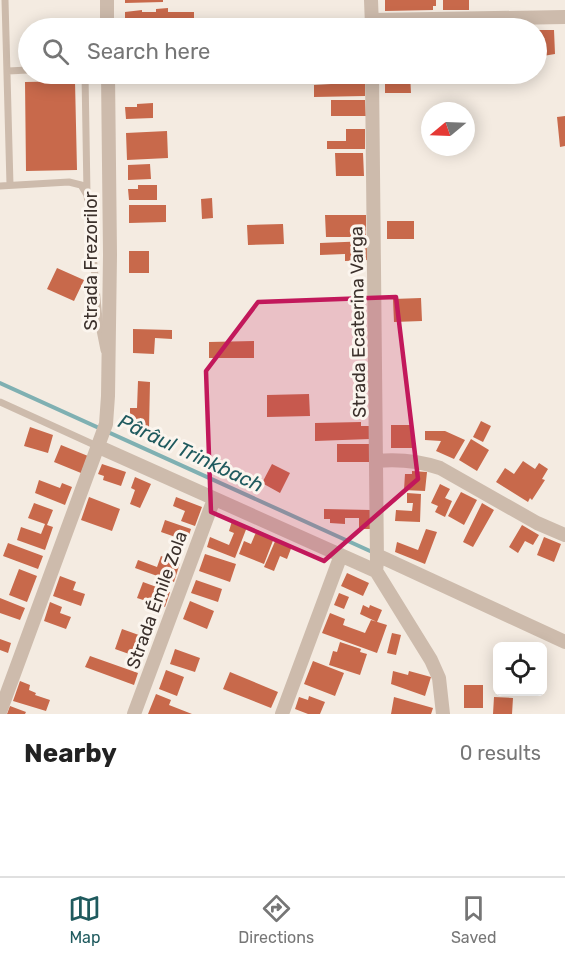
<!DOCTYPE html>
<meta charset="utf-8">
<style>
body{margin:0;font-family:Rubik,sans-serif;background:#f6f6f6;color:#222}
.controls{position:absolute;right:18px;bottom:18px;display:grid;overflow:hidden;border-radius:9px;box-shadow:0 3px 15px #0003}
.controls button{width:54px;height:54px;display:grid;place-items:center;padding:0;border:0;border-bottom:2px solid #e0e0e0;background:#fff;color:#222;font:30px sans-serif}
.compass{position:absolute;left:421px;top:102px;width:54px;height:54px;border-radius:50%;background:#fff;box-shadow:0 3px 15px #0003;rotate:251deg}
.list{margin:0;padding:0;list-style:none}
h2{display:flex;justify-content:space-between;align-items:center;height:78px;margin:0;padding:0 24px;font-size:26px}
h2 small{font-size:20px;font-weight:400;color:#767676}
.icon{flex:none;width:33px;height:33px;fill:none;stroke:currentColor;stroke-width:2;stroke-linecap:round;stroke-linejoin:round}
.map{position:relative;flex:none;width:565px;height:714px;overflow:hidden}
.search{position:absolute;background:#fff;box-shadow:0 3px 15px #0003;left:18px;right:18px;top:18px;height:66px;display:flex;align-items:center;gap:15px;box-sizing:border-box;padding:0 21px;border-radius:33px;color:#767676;font-size:22px}
.sheet{height:162px;background:#fff}
nav{display:flex;justify-content:space-around;align-items:center;box-sizing:border-box;height:84px;border-top:2px solid #e0e0e0;background:#fff;font-size:16px;color:#767676}
nav a{display:grid;justify-items:center;gap:3px}
nav .on{color:#1f5a5e}
.map>svg:first-child{display:block}
.lines{fill:none;stroke-linecap:round;stroke-linejoin:round}
.stream{stroke:#7fb0b2;stroke-width:4}
.building{fill:#c8694b}
.lane{stroke:#cdbbac;stroke-width:7}
.street{stroke:#cdbbac;stroke-width:14}
.marked{fill:#c2185b;fill-opacity:0.2;stroke:#c2185b;stroke-width:4.5;stroke-linejoin:round}
.labels{text-anchor:middle;dominant-baseline:central;stroke-width:6;stroke-linejoin:round;paint-order:stroke}
.street-label{font-size:18px;fill:#3b302b;stroke:#fbf5ee}
.water-label{font-size:20px;font-style:italic;fill:#1f5a5e;stroke:#fbf5ee}
</style>
<div class="map">
<svg width="565" height="714" viewBox="0 0 565 714">
<rect width="100%" height="100%" fill="#f4ebe1"/>
<g class="lines">
<path class="stream" d="M0,383L370,551"/>
</g>
<path class="building" d="M125,0H163V2L125,3Z
M385,0H436V6H433V10L385,11Z
M443,0H469V10H443Z
M168,8V12H194V22H178V28H125V12L142,10V12H156V9Z
M536,30H554L555,54L537,57Z
M385,74H410L411,93H385Z
M75,81L77,170L26,171L25,82Z
M331,81H365V96L314,97V85L331,84Z
M331,100H365L366,116H331Z
M153,103V118L126,119L125,107H137V104Z
M565,116V146L560,147L557,117Z
M346,129H365V149H327V141H346Z
M167,131L168,158L127,160L126,133Z
M335,153H363L364,176H336Z
M150,164L151,179L128,180V165Z
M138,185H157V200H129L128,189H138Z
M212,198L213,218L202,219L201,199Z
M129,205H166V222L129,223Z
M325,215H366V237H326Z
M387,221H414V239H387Z
M283,224L284,244L248,245L247,225Z
M369,241V260L345,261V254L320,255V243Z
M129,251H149V273H129Z
M57,268L84,280L74,301L47,289Z
M421,298L422,321L394,322L393,299Z
M133,329L172,330V339L155,338L154,354L133,353Z
M254,341V358H209V342Z
M138,381L150,382L149,429L130,428V408H137Z
M309,394L310,416L267,417V395Z
M481,421L491,426L483,442L473,437Z
M361,422V426H370V439L315,441V423Z
M391,425H413V448H391Z
M30,427L53,435L48,453L24,446Z
M425,431H445L465,440L454,459L436,451L441,441L425,440Z
M471,439L489,450L477,471L459,460Z
M337,444H372V462H337Z
M61,445L88,456L81,473L54,462Z
M523,461L535,469L539,463L548,469L542,479L545,480L532,500L530,498L528,502L496,482L505,468L514,474Z
M102,464L126,472L121,486L103,480L104,476L98,474Z
M272,464L290,473L280,493L262,483Z
M412,471L427,472L425,491L404,490L405,474H412Z
M135,477L151,484L140,508L130,504L135,490L131,488Z
M39,480L60,488L62,483L72,487L65,505L35,493Z
M440,484L450,489L445,498L452,501L445,517L435,512L438,506L431,503Z
M461,492L477,500L464,525L448,516Z
M407,493L421,494L420,522L395,521L396,510L412,511L413,503H407Z
M89,497L120,509L112,531L81,520Z
M176,497L202,507L195,526L181,521L185,511L173,506Z
M34,503L53,510L47,525L53,527L45,550L17,540L21,527L41,534L45,524L28,518Z
M482,503L494,510L473,547L463,542Z
M324,509L371,510V529H359V518H345V524L330,523V519H324Z
M165,520L191,529L187,541L161,532Z
M232,521L247,527L235,558L207,547L210,537L229,545L234,533L229,531Z
M522,525L539,535L533,545L525,541L518,553L509,547Z
M426,529L437,532L425,564L395,552L397,542L418,550Z
M257,530L274,538L264,564L239,554L244,541L251,544Z
M544,537L561,544L554,562L537,555Z
M276,539L292,546L287,559L280,556L274,571L264,567Z
M8,543L43,556L38,569L3,556Z
M205,554L236,564L230,582L199,571Z
M161,556L180,563L174,582L135,568L138,560L157,567Z
M19,569L37,576L27,602L9,595Z
M347,573L369,583L363,596L341,586Z
M60,576L76,582L73,590L85,594L81,606L53,596Z
M196,580L222,589L218,602L191,593Z
M143,582L170,592L165,607L137,598Z
M339,593L349,597L344,609L334,605Z
M0,598L25,608L20,620L0,613Z
M190,601L214,611L207,629L183,619Z
M50,602L62,607L60,613L71,617L66,629L44,621Z
M363,605L369,608L370,605L382,610L377,622L360,614Z
M330,613L345,619L343,625L365,633L371,620L387,625L377,653L322,633Z
M122,629L150,639L143,659L115,649Z
M392,633L401,635L396,655L387,653Z
M0,639L11,643L8,653L0,650Z
M340,642L361,649L360,652L367,654L360,675L329,665L333,651L337,652Z
M175,649L200,658L195,672L170,664Z
M90,656L138,673L134,685L85,667Z
M313,661L344,673L335,696L304,684Z
M166,670L184,677L177,696L159,689Z
M393,671L408,675L409,671L431,677L425,696L391,684Z
M230,672L278,692L271,708L223,689Z
M20,681L30,685L29,690L36,693L35,695L50,700L46,711L13,701Z
M464,685H483V708H464Z
M156,694L171,700L169,705L192,714H148Z
M309,696L325,702L320,714H308L295,709L299,697L308,700Z
M394,697L433,708L431,714H391Z
M494,697L513,698L512,714H493Z
M10,706L26,712L25,714H7Z"/>
<g class="lines">
<path class="lane" d="M5,0L10,185
M8,71L28,70
M85,74L87,194
M0,186L69,182L81,185L87,195L89,212L100,330L104,350
M0,402L99,447"/>
<path class="street" d="M107,0V28
M371,0L372,26
M372,20L565,17
M372,74L377,562L376,571
M99,447L376,571
M377,461C399,459 419,461 440,468L537,523L565,535
M377,555L565,642
M376,571L431,660L439,678L443,714
M0,712L106,424L108,396L110,255L108,74
M134,714L214,499
M282,714L341,555"/>
</g>
<path class="marked" d="M396,297L418,479L324,561L211,512L206,371L258,302Z"/>
<g class="labels">
<g class="street-label">
<text transform="translate(91 261) rotate(-90)">Strada Frezorilor</text>
<text transform="translate(358 322) rotate(-91)">Strada Ecaterina Varga</text>
<text transform="translate(157 600) rotate(-70)">Strada Émile Zola</text>
</g>
<g class="water-label">
<text transform="translate(191 453) rotate(25)">Pârâul Trinkbach</text>
</g>
</g>
</svg>
<div class="controls">
<button><svg class="icon" aria-label="locate" viewBox="0 0 24 24"><circle cx="12" cy="12" r="6"/><path d="M12 2v4M12 18v4M2 12h4M18 12h4"/></svg></button>
</div>
<svg class="compass" viewBox="-18 -18 36 36"><path d="M0-13l5 13h-10z" fill="#e53935"/><path d="M0 13l5-13h-10z" fill="#767676"/></svg>
<div class="search"><svg class="icon" aria-label="search" viewBox="0 0 24 24"><circle cx="10" cy="10" r="6"/><path d="M15 15l6 6"/></svg>Search here</div>
</div>
<section class="sheet">
<h2>Nearby<small>0 results</small></h2>
<ul class="list">
</ul>
</section>
<nav>
<a class="on"><svg class="icon" aria-label="map" viewBox="0 0 24 24"><path d="M3 6l6-2 6 2 6-2v14l-6 2-6-2-6 2zM9 4v14M15 6v14"/></svg>Map</a>
<a><svg class="icon" aria-label="directions" viewBox="0 0 24 24"><path d="M12 3l9 9-9 9-9-9zM9 14v-3h6M13 9l2 2-2 2"/></svg>Directions</a>
<a><svg class="icon" aria-label="saved" viewBox="0 0 24 24"><path d="M7 4h10v16l-5-4-5 4z"/></svg>Saved</a>
</nav>
